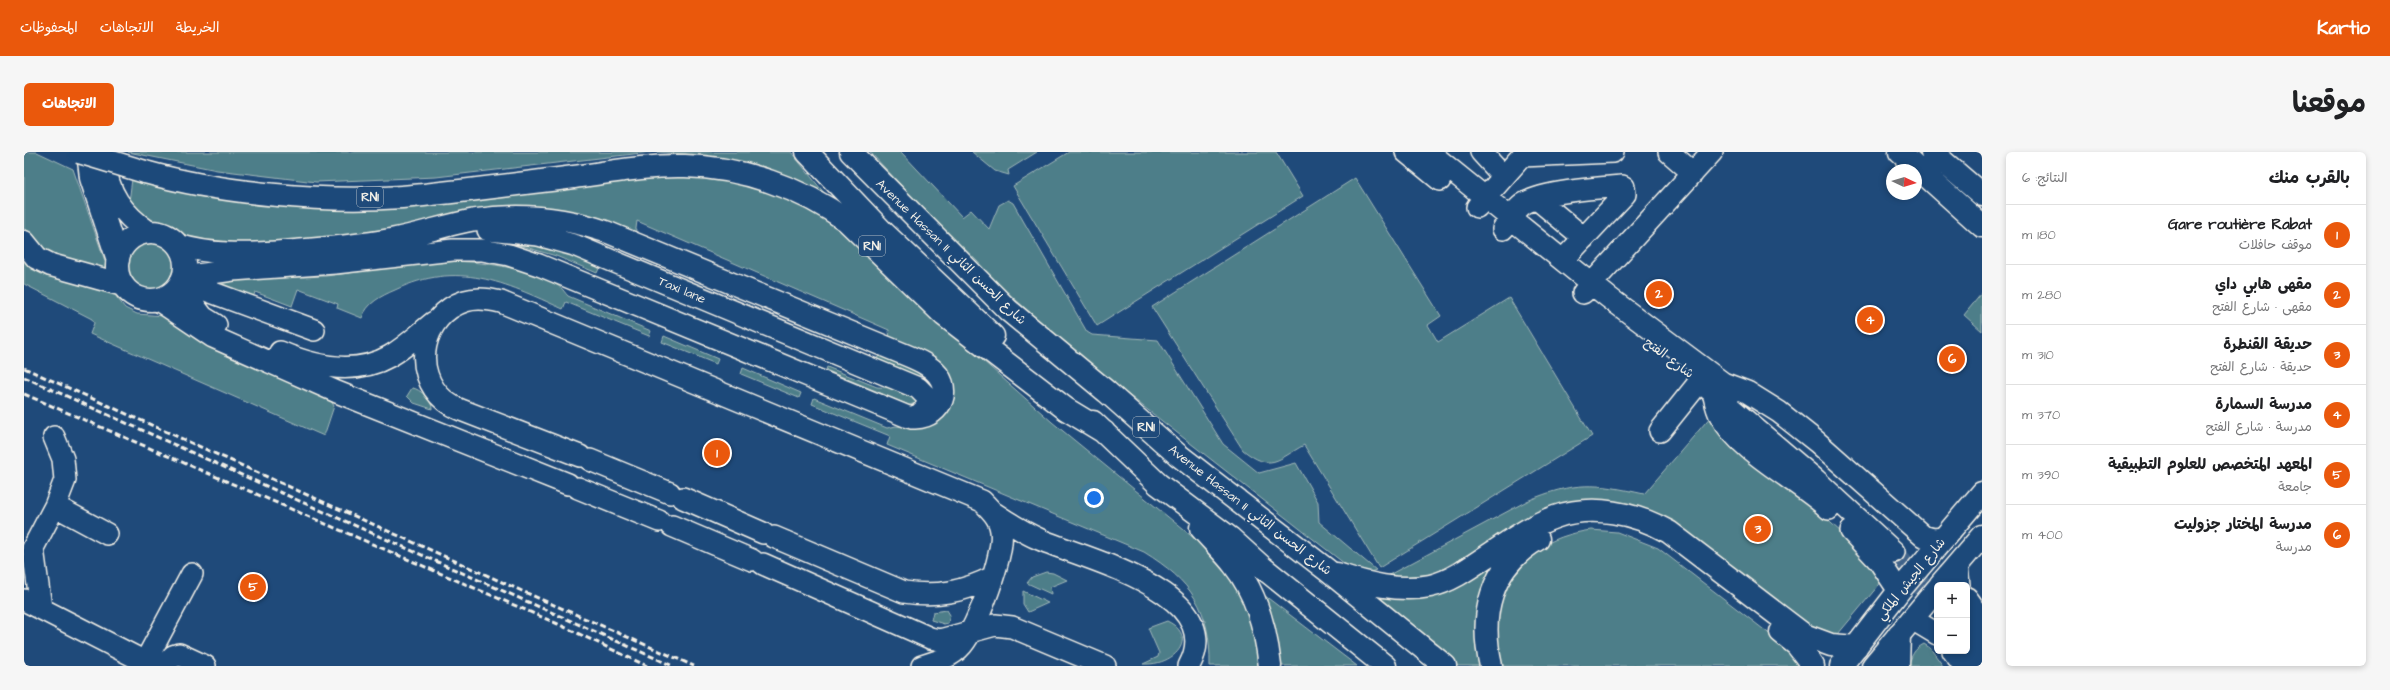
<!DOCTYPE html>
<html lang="ar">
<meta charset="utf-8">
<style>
body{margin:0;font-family:"Architects Daughter","Playpen Sans Arabic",sans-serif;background:#f6f6f6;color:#202124;direction:rtl}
.controls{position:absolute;right:12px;bottom:12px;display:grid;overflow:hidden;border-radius:6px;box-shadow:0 2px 6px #0003}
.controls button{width:36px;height:36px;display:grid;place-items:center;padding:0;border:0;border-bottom:1px solid #e0e0e0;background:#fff;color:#202124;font:20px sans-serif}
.compass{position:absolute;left:1862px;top:12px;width:36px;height:36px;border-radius:50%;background:#fff;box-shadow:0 2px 6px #0003;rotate:94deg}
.you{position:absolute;left:1070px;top:346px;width:14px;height:14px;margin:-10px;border:3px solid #fff;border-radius:50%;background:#1a73e8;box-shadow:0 0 0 6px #1a73e833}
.badge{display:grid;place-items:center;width:26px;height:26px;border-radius:50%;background:#ea580c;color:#fff;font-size:13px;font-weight:700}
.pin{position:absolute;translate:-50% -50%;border:2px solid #fff;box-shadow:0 1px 4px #0006}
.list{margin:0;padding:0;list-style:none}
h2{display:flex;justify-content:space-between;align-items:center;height:52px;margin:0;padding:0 16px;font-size:17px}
h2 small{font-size:13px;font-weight:400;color:#757577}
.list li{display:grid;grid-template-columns:26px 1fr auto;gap:12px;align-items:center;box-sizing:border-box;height:60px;padding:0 16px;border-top:1px solid #e0e0e0}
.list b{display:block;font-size:15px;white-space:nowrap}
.list p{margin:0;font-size:13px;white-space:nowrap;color:#757577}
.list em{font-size:13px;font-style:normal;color:#757577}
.map{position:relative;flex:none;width:1958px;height:514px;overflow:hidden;direction:ltr;border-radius:6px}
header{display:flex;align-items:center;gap:24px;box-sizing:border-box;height:56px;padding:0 20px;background:#ea580c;color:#fff}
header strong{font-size:19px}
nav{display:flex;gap:22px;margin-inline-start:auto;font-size:14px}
.intro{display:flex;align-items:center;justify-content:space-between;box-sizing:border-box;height:96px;padding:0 24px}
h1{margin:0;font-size:28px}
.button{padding:10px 18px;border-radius:6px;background:#ea580c;color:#fff;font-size:14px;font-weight:700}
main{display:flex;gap:24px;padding:0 24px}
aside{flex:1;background:#fff;border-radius:6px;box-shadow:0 2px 6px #0003}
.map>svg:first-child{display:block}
.green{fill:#4e7e89;stroke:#a1b8b8}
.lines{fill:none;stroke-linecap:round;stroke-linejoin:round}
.minor-tunnel{stroke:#3f638a;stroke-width:21;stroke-dasharray:21 10;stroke-linecap:butt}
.minor-casing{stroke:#f4f1e8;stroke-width:24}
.major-casing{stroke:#f4f1e8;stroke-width:25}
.highway-casing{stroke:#f4f1e8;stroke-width:25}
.minor{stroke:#1f4a7a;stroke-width:21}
.major{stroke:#1f4a7a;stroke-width:22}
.highway{stroke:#1f4a7a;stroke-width:22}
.rail{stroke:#f4f1e8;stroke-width:3;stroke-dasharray:6 3;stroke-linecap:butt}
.highway-bridge-casing{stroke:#f4f1e8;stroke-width:25;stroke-linecap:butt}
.highway-bridge{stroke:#1f4a7a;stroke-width:22}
.labels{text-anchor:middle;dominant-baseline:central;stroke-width:4;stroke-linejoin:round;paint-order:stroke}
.shield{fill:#1f4a7a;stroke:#b4bfc7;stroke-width:1}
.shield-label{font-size:12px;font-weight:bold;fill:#f4f1e8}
.street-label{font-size:13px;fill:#f4f1e8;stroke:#1f4a7a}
</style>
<header>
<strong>Kartio</strong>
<nav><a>الخريطة</a><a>الاتجاهات</a><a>المحفوظات</a></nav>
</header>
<div class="intro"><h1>موقعنا</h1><a class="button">الاتجاهات</a></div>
<main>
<aside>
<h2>بالقرب منك<small>النتائج: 6</small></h2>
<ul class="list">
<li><span class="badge">1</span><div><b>Gare routière Rabat</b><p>موقف حافلات</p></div><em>180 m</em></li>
<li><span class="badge">2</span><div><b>مقهى هابي داي</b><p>مقهى · شارع الفتح</p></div><em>280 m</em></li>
<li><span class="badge">3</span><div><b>حديقة القنطرة</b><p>حديقة · شارع الفتح</p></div><em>310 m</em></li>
<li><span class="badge">4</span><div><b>مدرسة السمارة</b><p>مدرسة · شارع الفتح</p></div><em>370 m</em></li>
<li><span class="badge">5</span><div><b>المعهد المتخصص للعلوم التطبيقية</b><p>جامعة</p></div><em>390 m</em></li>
<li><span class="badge">6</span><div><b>مدرسة المختار جزوليت</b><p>مدرسة</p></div><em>400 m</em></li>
</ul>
</aside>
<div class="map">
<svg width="1958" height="514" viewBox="0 0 1958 514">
<rect width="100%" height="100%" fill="#1f4a7a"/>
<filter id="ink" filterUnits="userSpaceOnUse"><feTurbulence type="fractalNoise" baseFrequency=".025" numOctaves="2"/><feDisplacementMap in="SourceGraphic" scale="8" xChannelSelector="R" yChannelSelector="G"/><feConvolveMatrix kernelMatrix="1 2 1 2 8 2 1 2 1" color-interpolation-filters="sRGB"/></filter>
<g filter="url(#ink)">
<path class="green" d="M0,0H13L49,17L82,112L81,118L23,103L0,76Z
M104,0H627L412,25L292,30L193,18Z
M633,0H767L801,42L726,14L682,4Z
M846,0H877L938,65L947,58L965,77L975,53L984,48L989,51L1063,180L1068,183L1134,188L1199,292L1235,321L1272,311L1294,350L1295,370L1352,418L1341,422L1321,412L1056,205L946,107Z
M948,0H1013L984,18L985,23L971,19Z
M1045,0H1252L1279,44L1073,174L989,34Z
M675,23L712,30L751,40L808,69L922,176L1028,270L1171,387L1205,418L1222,449L1239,514H1186C1187,457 1167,429 1120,400L863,293L866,284L788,252L790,246L863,276L872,274L888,276L927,243L866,189L865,178L613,69L611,84L570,67L313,87L207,92L168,87L151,77L119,64L105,50L108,27L209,48Z
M1331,26L1417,164L1404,173L1414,190L1485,146L1568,284L1355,416L1280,293C1253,308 1247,320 1219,298L1128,155Z
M504,88L577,112L573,121L532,104L481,89Z
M102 115a25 25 0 1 1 50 0a25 25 0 1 1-50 0Z
M0,103L88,139L101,156L113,162L141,164L179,191L306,247L310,254L300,284L66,182L70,171L68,167L0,132Z
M431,109C466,111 506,116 536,135C539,137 541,141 544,144L627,179L625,184L542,150L539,157C480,130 434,108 371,138C357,144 343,151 338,166L313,156L314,152L274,137L268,154L231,140L228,149L194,134L198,130L207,128L302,124L394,112Z
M1958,141V179L1940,163Z
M640,184L694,207L692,212L638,190Z
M858,202L896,220V226L845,212Z
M803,215L853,235L870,236L889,243L892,251L885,253L802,218Z
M719,216L777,241L775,246L717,222Z
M388,236C396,236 409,250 408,257L390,251L383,244Z
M1688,263L1840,401L1859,428L1814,482H1794L1591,350L1571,348L1550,350L1526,355L1408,423L1394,428L1363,424L1503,349C1551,329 1571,331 1620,342Z
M1567,378L1593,380L1634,396L1774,504L1779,514H1474C1473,501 1467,470 1470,459C1471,454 1475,448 1477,442C1495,403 1525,384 1567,378Z
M1470,408L1477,410L1460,514H1434L1345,442Z
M1022,420L1029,421L1043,428L1026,435L1027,442L1003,431L1008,425Z
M1232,437L1333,514H1254Z
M999,439L1024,451L1004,460L999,452Z
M923,458L926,463L924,471L920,472L907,468L909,460Z
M1143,469C1175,484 1152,514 1119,512L1134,505L1135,501L1124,476Z
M1900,492L1906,496L1919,514H1885C1887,504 1890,497 1900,492Z"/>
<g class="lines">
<path class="minor-tunnel" d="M1870,400L1913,452"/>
<defs>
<path id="minor" d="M1382,0L1416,28
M1405,0L1584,145L1699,231L1723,240L1755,260L1793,290L1899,384L1909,387L1920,386
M1457,0L1479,24
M1645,0L1669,21
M1513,47L1560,86
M1453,55L1498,4L1589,0
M1479,77C1485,69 1492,56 1501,51C1523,39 1573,36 1598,34L1600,35L1601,42L1539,108
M464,78L514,83L550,93L894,236L903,245V255L896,262L888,266
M154,93C187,103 218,102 252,100C292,97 331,94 369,87C396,82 422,73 449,68C494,61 540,65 583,80L882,203C894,208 906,213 914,223C930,245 909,271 884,265L515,113L485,103L458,98H429L311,111L209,118L159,125
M157,129L290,178
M155,133L179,165L192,173
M1559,141L1688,0
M134,148L189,185L313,240L544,332
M256,200C291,215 331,224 366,204C382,195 396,181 410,170
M1674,228L1792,328L1870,400
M1689,240C1691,247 1692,256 1696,263C1714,299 1775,329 1805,357
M1636,279L1676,229
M556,304L437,258C432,256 426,253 421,249C386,220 398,163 441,149C453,145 465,147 477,150L958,349C967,358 976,367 977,379C981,402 953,475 938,493C928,505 912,510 898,514
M566,308L646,341
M554,336L635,369
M659,346L739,381
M31,354L83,382
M970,361C985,371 999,380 1015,387C1060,407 1205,440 1165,514
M648,374L728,408
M1827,379L1855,409L1875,439
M750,385L880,440C913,445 939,440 969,425
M739,412L906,486L916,488L971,473L988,475L1081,514
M1933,413L1935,433
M1943,446L1958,467
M0,448L129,514
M17,456L9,396L31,354L41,328L39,307L30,285
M1888,467L1913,482
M1943,472L1958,492
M1943,491L1958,511
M1929,499L1940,514
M121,510L168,422
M140,514L149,504L155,502L181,514"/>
<path id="major" d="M1876,0L1958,74
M1908,0L1958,43
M1916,433L1958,384
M1817,514L1875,439L1958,341
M1849,514L1913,437"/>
<path id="highway" d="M64,0L67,26L94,108
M783,0L859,80L969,184
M827,0L984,158L1083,240L1153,302L1303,418L1421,514
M81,9C82,41 99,62 124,80
M121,20C196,41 301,51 378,45C436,40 493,32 550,25C587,20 624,13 661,14C717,15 778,36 823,69L920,163L1042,257L1080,280
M93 114a34 34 0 1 1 68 0a34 34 0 1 1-68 0Z
M0,90L13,106L27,113L99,133
M1069,270L1134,332L1206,386L1238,415L1361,514
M1177,376C1188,389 1200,400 1210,413C1233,442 1242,478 1246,514
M1313,422C1343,432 1375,440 1406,434C1425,430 1444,417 1460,406C1482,392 1505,374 1531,365C1569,352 1611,361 1645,380L1780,483L1807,493L1832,495
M1757,480L1773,493L1789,514
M1467,514C1455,463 1466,415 1514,387
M1874,514L1875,482"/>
</defs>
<use href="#minor" class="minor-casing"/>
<use href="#major" class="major-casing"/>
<use href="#highway" class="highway-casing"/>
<use href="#minor" class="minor"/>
<use href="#major" class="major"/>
<use href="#highway" class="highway"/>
<path class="rail" d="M0,216L498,439L670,514
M0,225L271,347L649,514
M0,242L534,472L623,514"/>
<defs>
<path id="highway-bridge" d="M55,0L121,20"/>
</defs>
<use href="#highway-bridge" class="highway-bridge-casing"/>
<use href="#highway-bridge" class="highway-bridge"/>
</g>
</g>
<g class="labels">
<g class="shield">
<rect x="333" y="35" width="26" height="20" rx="3"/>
<rect x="835" y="84" width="26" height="20" rx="3"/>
<rect x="1109" y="265" width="26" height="20" rx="3"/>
</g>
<g class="shield-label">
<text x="346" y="45">RN1</text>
<text x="848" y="94">RN1</text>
<text x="1122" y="275">RN1</text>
</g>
<g class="street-label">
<text transform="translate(927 100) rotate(44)">Avenue Hassan II شارع الحسن الثاني</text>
<text transform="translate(658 138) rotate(23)">Taxi lane</text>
<text transform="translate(1645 206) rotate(37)">شارع الفتح</text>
<text transform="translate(1226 358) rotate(38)">Avenue Hassan II شارع الحسن الثاني</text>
<text transform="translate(1887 427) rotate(-51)">شارع الجيش الملكي</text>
</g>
</g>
</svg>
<div class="controls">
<button>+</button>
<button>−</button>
</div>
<svg class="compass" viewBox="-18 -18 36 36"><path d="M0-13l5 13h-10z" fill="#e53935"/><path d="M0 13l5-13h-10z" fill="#757577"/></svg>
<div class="you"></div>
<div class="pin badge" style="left:693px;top:301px">1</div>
<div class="pin badge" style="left:1635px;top:142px">2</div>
<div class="pin badge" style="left:1734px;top:377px">3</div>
<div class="pin badge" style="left:1846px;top:168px">4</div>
<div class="pin badge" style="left:229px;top:435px">5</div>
<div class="pin badge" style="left:1928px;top:207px">6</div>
</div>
</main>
